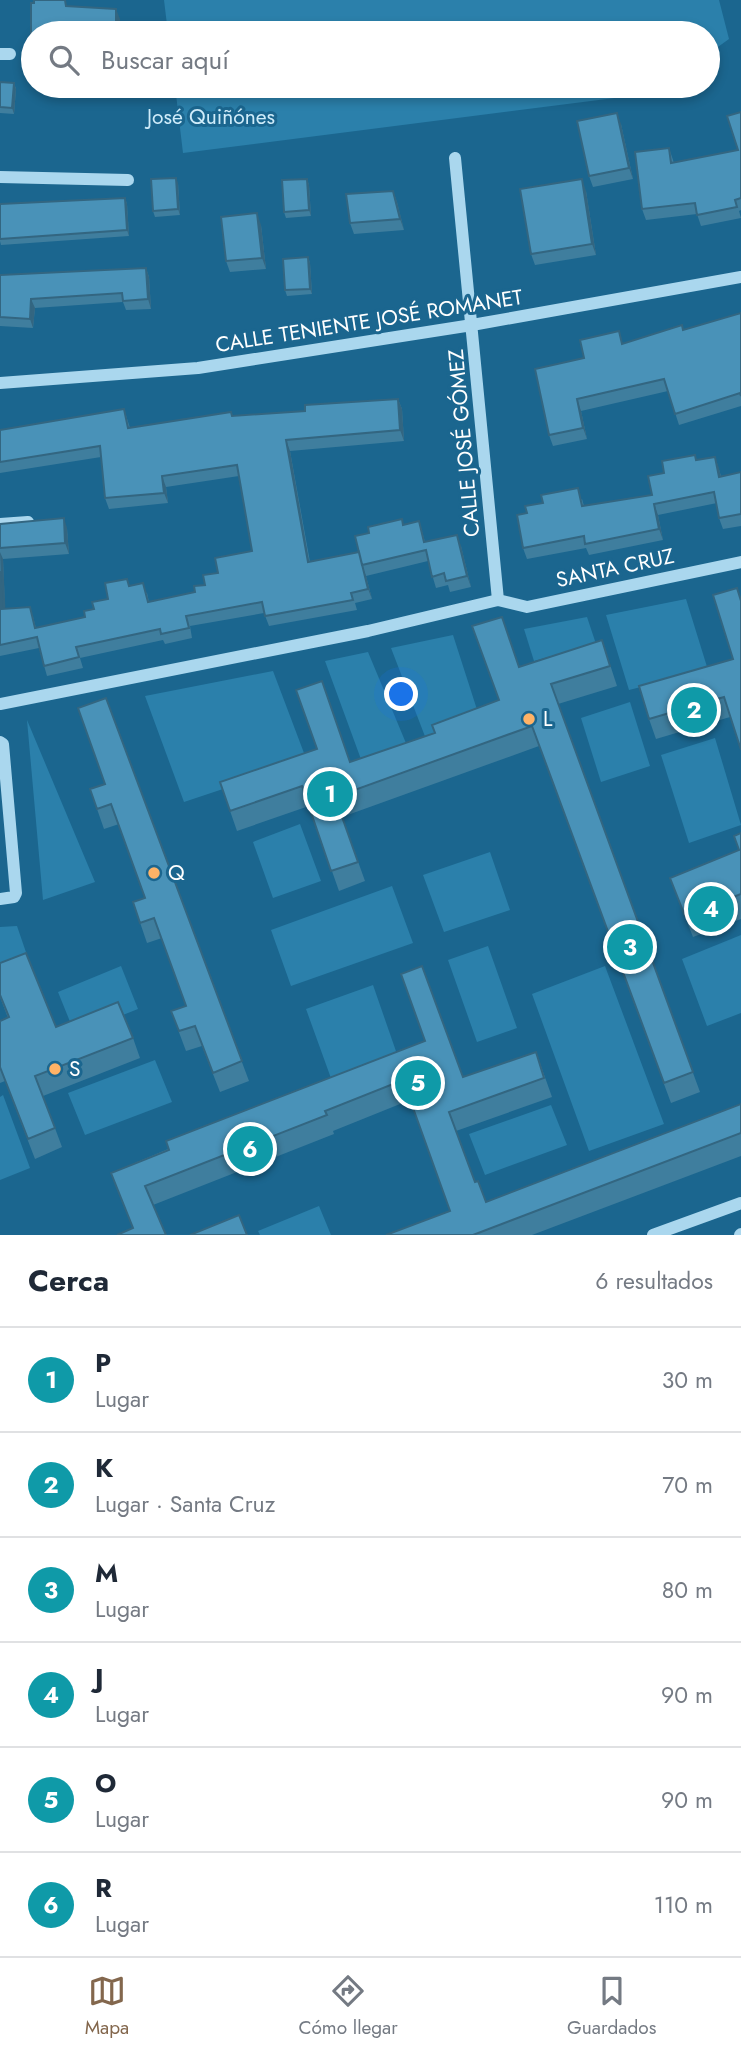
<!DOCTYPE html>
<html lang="es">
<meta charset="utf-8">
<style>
body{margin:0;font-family:Jost,sans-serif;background:#f2f2f3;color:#1f2937}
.you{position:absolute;left:402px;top:695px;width:24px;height:24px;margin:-18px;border:5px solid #fff;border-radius:50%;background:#1a73e8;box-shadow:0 0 0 10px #1a73e833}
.badge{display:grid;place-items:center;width:46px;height:46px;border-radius:50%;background:#83674d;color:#fff;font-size:23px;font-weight:700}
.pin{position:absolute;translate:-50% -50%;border:4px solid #fff;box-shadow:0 2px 7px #0006}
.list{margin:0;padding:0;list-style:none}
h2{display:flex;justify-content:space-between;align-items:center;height:91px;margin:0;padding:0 28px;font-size:30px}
h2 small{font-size:23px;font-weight:400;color:#747a83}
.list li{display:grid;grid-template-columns:46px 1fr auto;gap:21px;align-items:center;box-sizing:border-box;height:105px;padding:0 28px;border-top:2px solid #e0e1e3}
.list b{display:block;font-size:26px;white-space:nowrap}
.list p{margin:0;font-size:23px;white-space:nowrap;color:#747a83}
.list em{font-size:23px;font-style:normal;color:#747a83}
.icon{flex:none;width:38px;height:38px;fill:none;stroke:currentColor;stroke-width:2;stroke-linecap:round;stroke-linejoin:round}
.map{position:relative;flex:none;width:741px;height:1235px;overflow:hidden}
.search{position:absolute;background:#fff;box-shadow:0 4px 10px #0003;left:21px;right:21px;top:21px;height:77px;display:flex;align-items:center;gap:18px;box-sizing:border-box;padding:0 24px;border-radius:38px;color:#747a83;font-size:26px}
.sheet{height:721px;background:#fff}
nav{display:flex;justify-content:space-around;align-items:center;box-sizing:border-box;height:98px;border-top:2px solid #e0e1e3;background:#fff;font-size:19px;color:#747a83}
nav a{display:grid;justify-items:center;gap:4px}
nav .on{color:#83674d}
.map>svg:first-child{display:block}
.green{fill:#2b80ab}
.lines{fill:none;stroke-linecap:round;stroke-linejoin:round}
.minor{stroke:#aad7ee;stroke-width:12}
.wall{fill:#3f7e9e}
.shaded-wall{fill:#336681}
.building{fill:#4992b8;stroke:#336681;stroke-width:2}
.poi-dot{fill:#feb367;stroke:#1b668f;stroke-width:2.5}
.labels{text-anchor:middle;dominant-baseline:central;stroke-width:6;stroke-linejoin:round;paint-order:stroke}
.park-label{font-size:21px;fill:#cfecfa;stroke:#1b668f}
.street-label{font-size:21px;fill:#fff;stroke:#1b668f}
.poi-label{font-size:21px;fill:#fff;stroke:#1b668f;text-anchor:start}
</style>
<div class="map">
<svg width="741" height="1235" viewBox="0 0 741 1235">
<rect width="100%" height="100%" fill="#1b668f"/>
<path class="green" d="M164,0H719L729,39L708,54V33H168Z
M175,86H664L654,93L183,153Z
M686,599L708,670L629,690L606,615Z
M587,617L596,644L534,661L524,629Z
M453,635L481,722L426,739L391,648Z
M368,652L408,748L362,762L325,661Z
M273,671L307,761L184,802L145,696Z
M630,702L650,766L601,782L581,718Z
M27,720L95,882L43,900Z
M715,738L741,825L689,843L661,755Z
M300,824L321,881L273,898L253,842Z
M490,852L510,910L444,932L423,875Z
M392,886L413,943L291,986L271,930Z
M17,926L30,964L0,975V927Z
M741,935V1013L707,1026L682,959Z
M488,946L517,1028L477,1042L448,960Z
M121,966L138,1009L75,1034L58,992Z
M605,966L664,1124L589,1151L532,994Z
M373,985L398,1057L332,1081L306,1009Z
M155,1060L172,1102L85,1135L68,1093Z
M3,1095L30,1168L0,1180V1097Z
M551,1105L567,1145L485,1175L469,1134Z
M319,1206L331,1235H260L258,1231Z"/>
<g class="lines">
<path class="minor" d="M0,54H10
M455,158L498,600
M0,177L128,180
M0,383L198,368L472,325L741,277
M0,524L28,522
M0,704L368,631L498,600L527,607L741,562
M0,742L3,744L16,893L14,897L0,899
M653,1235L741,1203
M740,1235L741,1234"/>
</g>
<path class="wall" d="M0,82L14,83L16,89L14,114L0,113Z
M741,112V210L739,211L741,218L701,226L697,214L646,220L642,209L669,148L674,163L738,150Z
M621,124L633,179L593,187L589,176Z
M307,179L309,185L311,216L286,218L284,212Z
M178,183L180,215L155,217L153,211Z
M393,191L397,202L404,230L354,234L350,223Z
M586,191L596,255L535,265L531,254Z
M125,198L127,204L129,236L1,245L0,241V204Z
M261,225L266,269L230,272L226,261Z
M308,257L310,263L312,294L287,296L285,290Z
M146,268L149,277L151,309L126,310L123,302L35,308L33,328L0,326V275Z
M741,313V406L679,425L668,391L581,411L587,439L553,446L549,435L584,358L624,344L683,330Z
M398,399L402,409L404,441L290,451L310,562L359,552L404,525L419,521L425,542L461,546L471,587L450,592L448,585L436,588L428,561L366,576L372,599L355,603L357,610L269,626L264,613L190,626L192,638L165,644L163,640L80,658L83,668L47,676L39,648L0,656V524L67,528L69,554L3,559L5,609L33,617L36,628L85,617L108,599L130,586L147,593L149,602L195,592L218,573L252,551L239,476L166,487L168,503L109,509L105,498L101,457L0,473V430L124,409L130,428L231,412L233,416L305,411Z
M715,457L721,476L741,472V526L723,529L719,518L717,503L658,515L663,540L589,555L586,548L527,559L523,548L582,499L584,506L652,495L664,473L696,460Z
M737,588L741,599V750L730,717L656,739L649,719L733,659Z
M602,640L617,686L558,704L700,1092L671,1103L539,746L342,817L365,881L339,891L309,806L237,831L220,782L351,762L435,733L499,700L519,667Z
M106,698L249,1081L220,1092L202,1046L186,1051L171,1011L186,1006L162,938L147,943L133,902L145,898L119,824L104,829L90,789L105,784Z
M741,833V919L693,937L670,878L739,851Z
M0,963L56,1027L133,1038L140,1058L43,1096L62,1147L35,1159L5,1081L0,1083V1021L8,1018L0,997Z
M425,1041L463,1077L536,1052L552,1097L456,1131L475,1182L486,1202L741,1104V1156L532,1235H386L450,1211L410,1100L333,1131L334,1134L153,1205L133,1229L111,1173Z"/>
<path class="shaded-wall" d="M116,9L120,19V33H116Z
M14,83L16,89L14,114L12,108Z
M617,113L621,124L633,179L629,168Z
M176,178L178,183L180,215L178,209Z
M307,179L309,185L311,216L309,210Z
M582,179L586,191L596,255L592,244Z
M393,191L397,202L404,230L400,219Z
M125,198L127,204L129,236L127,230Z
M257,213L261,225L266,269L262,258Z
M308,257L310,263L312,294L310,289Z
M146,268L149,277L151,309L148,299Z
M31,299L35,308L33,328L30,319Z
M398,399L402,409L404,441L400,430Z
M577,399L581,411L587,439L583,428Z
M286,440L290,451L311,573L308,562Z
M715,457L719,468L723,488L719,477Z
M162,476L166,487L168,503L164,493Z
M654,504L658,515L663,540L659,529Z
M64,518L67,528L69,554L65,543Z
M457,535L461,546L471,587L467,576Z
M0,552L3,559L6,620L2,609Z
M362,565L366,576L372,599L368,589Z"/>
<path class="building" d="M34,0H65L66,6L116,9V33H33V74H31V3H34Z
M0,82L14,83L12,108L0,107Z
M741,112V198L735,200L737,207L697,215L695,203L642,209L635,152L669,148L671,163L738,150L727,116Z
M617,113L629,168L589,176L577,121Z
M176,178L178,209L153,211L151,179Z
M307,179L309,210L284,212L282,180Z
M582,179L592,244L531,254L520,189Z
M393,191L400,219L350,223L346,194Z
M125,198L127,230L0,239V204Z
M257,213L262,258L226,261L221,217Z
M308,257L310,289L285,290L283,259Z
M146,268L148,299L123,301L122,293L31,299L30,319L0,317V275Z
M741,313V396L740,393L675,414L664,379L577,399L583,428L549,435L535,369L584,358L580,340L619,331L622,344L682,325L683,330Z
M398,399L400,430L286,440L308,562L359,552L368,589L351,593L353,600L265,616L262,602L186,616L189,628L161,634L160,629L76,647L79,657L44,666L37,637L0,645V571L2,609L30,607L35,628L85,617L84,611L94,609L92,602L108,599L105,583L127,579L129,586L143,583L148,602L195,592L194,586L205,585L203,575L218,573L215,558L252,551L237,465L162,476L164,493L105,498L100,446L0,462V430L124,409L128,428L231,412L232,416L305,411V405Z
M695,455L696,460L715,457L719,477L741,472V514L719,518L714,492L654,504L659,529L585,544L584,536L523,548L517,515L527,513L525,506L543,503L541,495L578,488L582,506L652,495L648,476L664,473L662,461Z
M64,518L65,543L0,548V524Z
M402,519L403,525L419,521L424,542L457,535L467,576L446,581L444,573L432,577L426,550L362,565L355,536L369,533L368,527Z
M737,588L741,601V750L724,697L649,719L639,686L733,659L713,595Z
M502,617L519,667L602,640L610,666L551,684L693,1072L664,1083L532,726L335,797L358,862L331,871L302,786L230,811L220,782L317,749L296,690L322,681L350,762L435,733L432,725L499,700L472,626Z
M106,698L242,1061L213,1073L195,1026L179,1031L171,1011L186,1006L154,918L140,923L133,902L145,898L111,804L97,809L90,789L105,784L78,708Z
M741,833V894L685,916L670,878L739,850L734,836Z
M26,953L56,1027L118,1002L133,1038L35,1076L55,1128L28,1139L0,1067V1021L9,1017L0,995V963Z
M422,966L463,1077L536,1052L544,1078L449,1112L475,1182L478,1181L486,1202L741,1104V1133L473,1235H386L450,1211L403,1080L325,1111L327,1115L145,1186L166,1235H117L133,1228L111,1173L169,1150L166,1141L425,1041L401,974Z
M239,1215L247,1235H190Z"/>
<g class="poi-dot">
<circle cx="529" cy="719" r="7"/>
<circle cx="154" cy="873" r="7"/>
<circle cx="55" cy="1069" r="7"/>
</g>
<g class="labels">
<g class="park-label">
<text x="211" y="117">José Quiñónes</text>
</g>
<g class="street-label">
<text transform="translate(369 321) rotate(-9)">CALLE TENIENTE JOSÉ ROMANET</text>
<text transform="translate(464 443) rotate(-95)">CALLE JOSÉ GÓMEZ</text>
<text transform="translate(615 568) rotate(-12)">SANTA CRUZ</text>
</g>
<g class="poi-label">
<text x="543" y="719">L</text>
<text x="168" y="873">Q</text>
<text x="69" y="1069">S</text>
</g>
</g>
</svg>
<div class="you"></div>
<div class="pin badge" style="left:330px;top:794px;background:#0f9aa8">1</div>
<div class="pin badge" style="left:694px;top:710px;background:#0f9aa8">2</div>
<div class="pin badge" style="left:630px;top:947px;background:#0f9aa8">3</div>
<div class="pin badge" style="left:711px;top:909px;background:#0f9aa8">4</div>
<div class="pin badge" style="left:418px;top:1083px;background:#0f9aa8">5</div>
<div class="pin badge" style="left:250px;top:1149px;background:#0f9aa8">6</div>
<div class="search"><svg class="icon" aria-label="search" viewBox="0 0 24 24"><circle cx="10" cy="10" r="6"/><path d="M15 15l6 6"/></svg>Buscar aquí</div>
</div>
<section class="sheet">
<h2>Cerca<small>6 resultados</small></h2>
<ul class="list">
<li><span class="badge" style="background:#0f9aa8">1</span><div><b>P</b><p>Lugar</p></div><em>30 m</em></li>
<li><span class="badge" style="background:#0f9aa8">2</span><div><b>K</b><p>Lugar · Santa Cruz</p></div><em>70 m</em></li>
<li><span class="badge" style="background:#0f9aa8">3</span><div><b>M</b><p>Lugar</p></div><em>80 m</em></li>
<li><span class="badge" style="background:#0f9aa8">4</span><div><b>J</b><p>Lugar</p></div><em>90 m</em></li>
<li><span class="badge" style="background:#0f9aa8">5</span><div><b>O</b><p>Lugar</p></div><em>90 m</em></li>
<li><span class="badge" style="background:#0f9aa8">6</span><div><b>R</b><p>Lugar</p></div><em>110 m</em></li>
</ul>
</section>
<nav>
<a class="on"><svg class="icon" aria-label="map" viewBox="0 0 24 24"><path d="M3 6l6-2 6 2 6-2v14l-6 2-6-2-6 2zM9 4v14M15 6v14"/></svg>Mapa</a>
<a><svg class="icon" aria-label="directions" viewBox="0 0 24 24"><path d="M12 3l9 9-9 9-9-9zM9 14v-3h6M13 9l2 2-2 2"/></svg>Cómo llegar</a>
<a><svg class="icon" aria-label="saved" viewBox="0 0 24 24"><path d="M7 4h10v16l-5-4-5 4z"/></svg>Guardados</a>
</nav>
